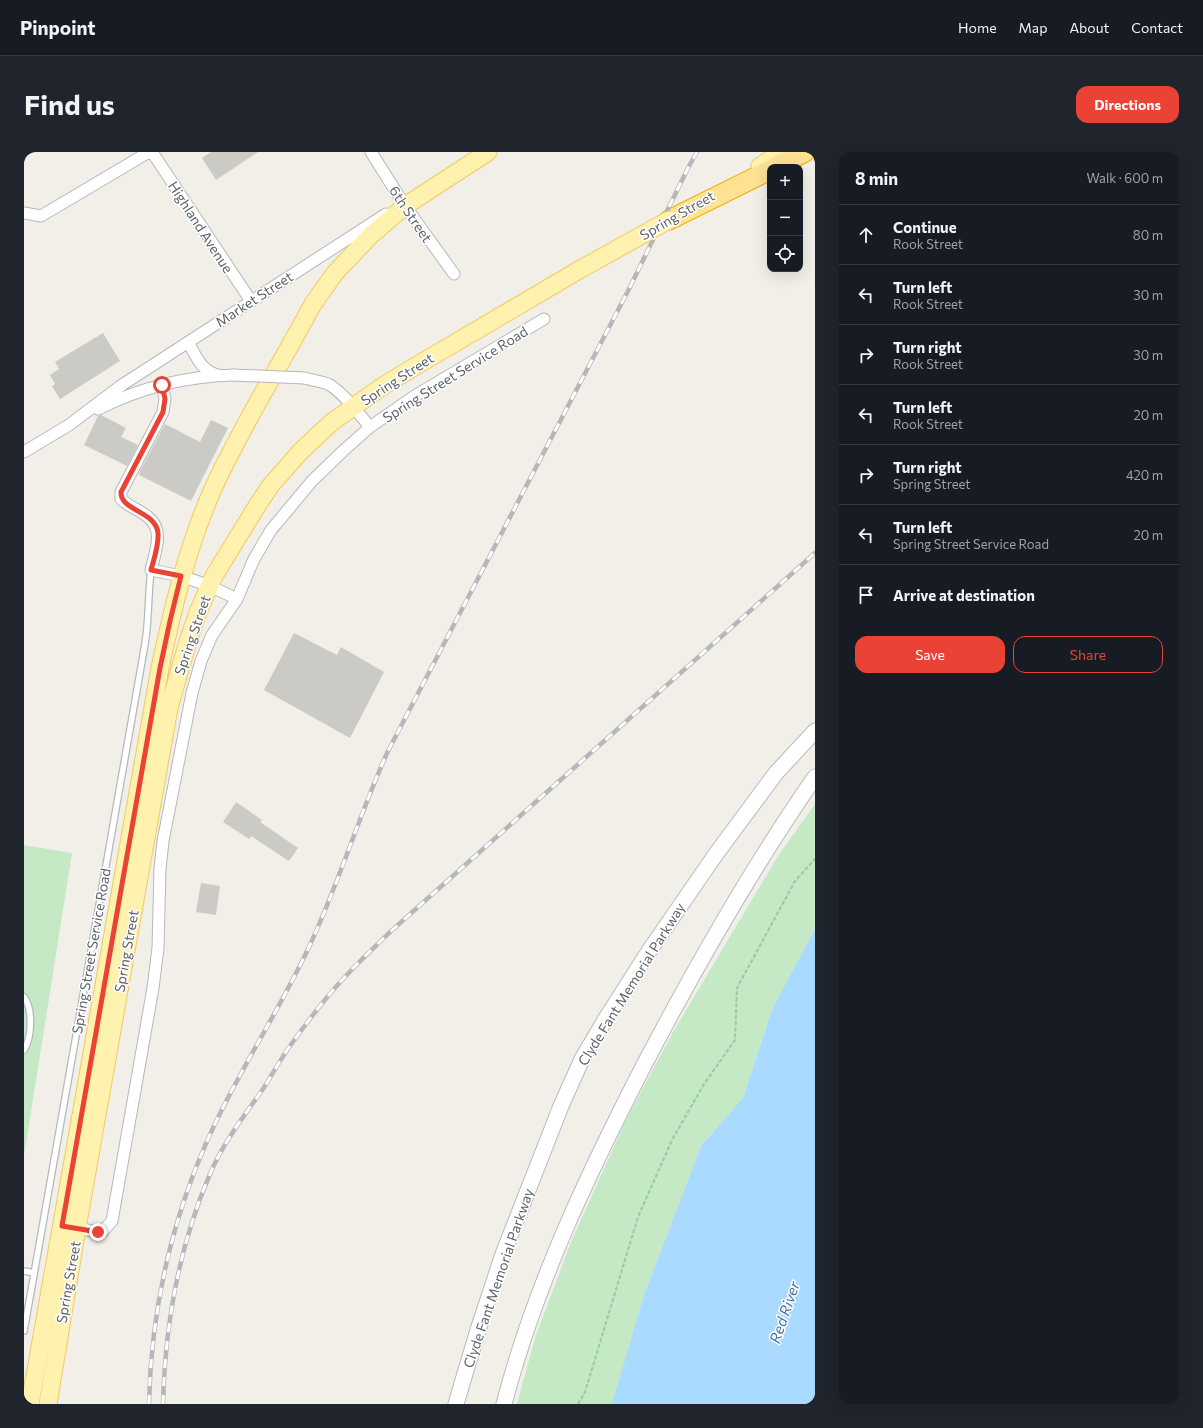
<!DOCTYPE html>
<meta charset="utf-8">
<style>
body{margin:0;font-family:Commissioner,sans-serif;background:#20242c;color:#f1f3f6}
.controls{position:absolute;right:12px;top:12px;display:grid;overflow:hidden;border-radius:8px;box-shadow:0 4px 16px #0002}
.controls button{width:36px;height:36px;display:grid;place-items:center;padding:0;border:0;border-bottom:1px solid #363941;background:#171b24;color:#f1f3f6;font:20px sans-serif}
.stop{position:absolute;width:12px;height:12px;margin:-9px;border:3px solid #ea4335;border-radius:50%;background:#fff}
.stop.end{background:#ea4335;border-color:#fff;box-shadow:0 1px 4px #0008}
.list{margin:0;padding:0;list-style:none}
h2{display:flex;justify-content:space-between;align-items:center;height:52px;margin:0;padding:0 16px;font-size:17px}
h2 small{font-size:13px;font-weight:400;color:#9ea1a6}
.list li{display:grid;grid-template-columns:26px 1fr auto;gap:12px;align-items:center;box-sizing:border-box;height:60px;padding:0 16px;border-top:1px solid #363941}
.list b{display:block;font-size:15px;white-space:nowrap}
.list p{margin:0;font-size:13px;white-space:nowrap;color:#9ea1a6}
.list em{font-size:13px;font-style:normal;color:#9ea1a6}
.actions{display:flex;gap:8px;padding:12px 16px}
.actions a{flex:1;padding:9px 0;border:1px solid #ea4335;border-radius:12px;text-align:center;font-size:14px;color:#ea4335}
.actions .main{background:#ea4335;color:#fff}
.icon{flex:none;width:22px;height:22px;fill:none;stroke:currentColor;stroke-width:2;stroke-linecap:round;stroke-linejoin:round}
.map{position:relative;flex:none;width:791px;height:1252px;overflow:hidden;border-radius:12px}
header{display:flex;align-items:center;gap:24px;box-sizing:border-box;height:56px;padding:0 20px;background:#171b24;border-bottom:1px solid #363941}
header strong{font-size:19px}
nav{display:flex;gap:22px;margin-inline-start:auto;font-size:14px}
.intro{display:flex;align-items:center;justify-content:space-between;box-sizing:border-box;height:96px;padding:0 24px}
h1{margin:0;font-size:28px}
.button{padding:10px 18px;border-radius:12px;background:#ea4335;color:#fff;font-size:14px;font-weight:700}
main{display:flex;gap:24px;padding:0 24px}
aside{flex:1;background:#171b24;border-radius:12px;box-shadow:0 4px 16px #0002}
.map>svg:first-child{display:block}
.green{fill:#c5e8c5}
.water{fill:#aadaff}
.building{fill:#cccac5}
.lines{fill:none;stroke-linecap:round;stroke-linejoin:round}
.service-casing{stroke:#b5b8bc;stroke-width:8}
.minor-casing{stroke:#b5b8bc;stroke-width:13}
.secondary-casing{stroke:#b6babf;stroke-width:17}
.primary-casing{stroke:#f2c960;stroke-width:19}
.motorway-casing{stroke:#f9ab00;stroke-width:21}
.path{stroke:#9cc7a9;stroke-width:2;stroke-dasharray:4 2;stroke-linecap:butt}
.service{stroke:#fff;stroke-width:5.5}
.minor{stroke:#fff;stroke-width:11}
.secondary{stroke:#fff;stroke-width:15}
.primary{stroke:#fff2af;stroke-width:17}
.motorway{stroke:#fde293;stroke-width:19}
.rail-casing{stroke:#b6b7b8;stroke-width:4.5}
.rail{stroke:#fff;stroke-width:3;stroke-dasharray:9;stroke-linecap:butt}
.minor-bridge-casing{stroke:#b5b8bc;stroke-width:13;stroke-linecap:butt}
.primary-bridge-casing{stroke:#f2c960;stroke-width:19;stroke-linecap:butt}
.minor-bridge{stroke:#fff;stroke-width:11}
.primary-bridge{stroke:#fff2af;stroke-width:17}
.route{stroke:#ea4335;stroke-width:5}
.labels{text-anchor:middle;dominant-baseline:central;stroke-width:3;stroke-linejoin:round;paint-order:stroke}
.street-label{font-size:14px;fill:#5f6368;stroke:#fff}
.water-label{font-size:15px;font-style:italic;fill:#4174aa;stroke:#fff}
</style>
<header>
<strong>Pinpoint</strong>
<nav><a>Home</a><a>Map</a><a>About</a><a>Contact</a></nav>
</header>
<div class="intro"><h1>Find us</h1><a class="button">Directions</a></div>
<main>
<div class="map">
<svg width="791" height="1252" viewBox="0 0 791 1252">
<rect width="100%" height="100%" fill="#f1efe8"/>
<path class="green" d="M791,652V777L749,855L719,946L677,994L620,1143L589,1252H493L511,1186L547,1090L602,968L648,882L754,704Z
M0,693L48,701L0,1004Z"/>
<path class="water" d="M791,777V1252H588L620,1143L677,994L719,946L749,855Z"/>
<path class="building" d="M187,0H234L192,28L178,6Z
M79,181L96,209L36,247L28,234L31,232L26,223L35,217L31,210Z
M77,263L102,276L97,285L114,293L103,314L60,293L74,264Z
M187,268L204,276L167,349L115,323L116,321H115L141,272L176,290Z
M270,481L313,503L317,495L360,520L326,586L240,538Z
M212,650L238,668L236,670L274,696L265,709L227,684L225,687L199,670Z
M177,731L196,734L192,763L172,760Z"/>
<g class="lines">
<defs>
<path id="service" d="M0,845C9,857 8,885 0,898
M0,1119L10,1121
M0,1179L121,492C125,468 124,443 127,418"/>
<path id="minor" d="M128,0L227,149
M347,0L381,54L430,122
M0,61L17,64L125,0
M164,190C172,204 177,219 194,223
M280,226C288,228 296,229 304,232C319,240 335,262 346,275
M138,233L141,247L139,260L97,340V347C105,355 116,358 124,365C141,378 131,400 127,418L157,424L186,434L213,447
M74,257C116,236 163,224 210,223
M0,300L45,273L98,233L362,62
M47,1075L74,1080L79,1079L88,1069L129,836L134,796L136,717L139,689L168,541L177,509L188,483L213,447L230,407L247,378L288,329L319,299L346,275L389,245L520,167"/>
<path id="secondary" d="M432,1252L454,1178L479,1102L537,954L558,907L581,868L625,799L692,702L752,621L791,579
M480,1252C511,1133 564,1022 620,913C672,814 727,717 791,625"/>
<path id="primary" d="M736,14L759,0
M6,1252L136,516C149,455 163,397 188,339C202,308 218,279 234,250C253,217 271,185 289,152L311,121L347,83L381,54L464,0
M24,1252L53,1076L145,556L164,489L174,460L190,424L233,354L247,333L276,300L308,270L359,234L385,218L555,118"/>
<path id="motorway" d="M751,15L781,0
M645,68L746,18"/>
</defs>
<use href="#service" class="service-casing"/>
<use href="#minor" class="minor-casing"/>
<use href="#secondary" class="secondary-casing"/>
<use href="#primary" class="primary-casing"/>
<use href="#motorway" class="motorway-casing"/>
<path class="path" d="M554,1252L561,1240L614,1065L648,988L680,932L711,888L713,836L771,729L791,707"/>
<use href="#service" class="service"/>
<use href="#minor" class="minor"/>
<use href="#secondary" class="secondary"/>
<use href="#primary" class="primary"/>
<use href="#motorway" class="motorway"/>
<defs>
<path id="rail" d="M125,1252C127,1157 149,1062 189,976C218,914 256,857 285,795C315,731 335,663 364,599L604,139L665,14L673,0
M139,1252C141,1174 155,1094 186,1022C199,991 220,964 239,937C248,923 256,908 266,894C283,870 301,846 321,825C335,809 351,795 366,780L791,401"/>
</defs>
<use href="#rail" class="rail-casing"/>
<use href="#rail" class="rail"/>
<defs>
<path id="minor-bridge" d="M210,223L280,226"/>
<path id="primary-bridge" d="M555,118L645,68"/>
</defs>
<use href="#minor-bridge" class="minor-bridge-casing"/>
<use href="#primary-bridge" class="primary-bridge-casing"/>
<use href="#minor-bridge" class="minor-bridge"/>
<use href="#primary-bridge" class="primary-bridge"/>
</g>
<g class="lines">
<path class="route" d="M74,1080L38,1074L136,516L146,469L157,424L127,418C130,407 135,393 134,381C132,359 96,359 97,340L139,260L141,247L138,233"/>
</g>
<g class="labels">
<g class="street-label">
<text transform="translate(387 62) rotate(56)">6th Street</text>
<text transform="translate(653 63) rotate(-30)">Spring Street</text>
<text transform="translate(177 75) rotate(57)">Highland Avenue</text>
<text transform="translate(230 147) rotate(-33)">Market Street</text>
<text transform="translate(431 222) rotate(-32)">Spring Street Service Road</text>
<text transform="translate(373 227) rotate(-33)">Spring Street</text>
<text transform="translate(168 483) rotate(-71)">Spring Street</text>
<text transform="translate(67 799) rotate(-80)">Spring Street Service Road</text>
<text transform="translate(102 799) rotate(-80)">Spring Street</text>
<text transform="translate(607 832) rotate(-58)">Clyde Fant Memorial Parkway</text>
<text transform="translate(474 1126) rotate(-71)">Clyde Fant Memorial Parkway</text>
<text transform="translate(44 1130) rotate(-80)">Spring Street</text>
</g>
<g class="water-label">
<text transform="translate(760 1160) rotate(-71)">Red River</text>
</g>
</g>
</svg>
<div class="controls">
<button>+</button>
<button>−</button>
<button><svg class="icon" aria-label="locate" viewBox="0 0 24 24"><circle cx="12" cy="12" r="6"/><path d="M12 2v4M12 18v4M2 12h4M18 12h4"/></svg></button>
</div>
<div class="stop" style="left:138px;top:233px"></div>
<div class="stop end" style="left:74px;top:1080px"></div>
</div>
<aside>
<h2>8 min<small>Walk · 600 m</small></h2>
<ul class="list">
<li><svg class="icon" aria-label="ahead" viewBox="0 0 24 24"><path d="M12 20V5M6 11l6-6 6 6"/></svg><div><b>Continue</b><p>Rook Street</p></div><em>80 m</em></li>
<li><svg class="icon" aria-label="left" viewBox="0 0 24 24"><path d="M17 20v-9H6M10 6l-5 5 5 5"/></svg><div><b>Turn left</b><p>Rook Street</p></div><em>30 m</em></li>
<li><svg class="icon" aria-label="right" viewBox="0 0 24 24"><path d="M7 20v-9h11M14 6l5 5-5 5"/></svg><div><b>Turn right</b><p>Rook Street</p></div><em>30 m</em></li>
<li><svg class="icon" aria-label="left" viewBox="0 0 24 24"><path d="M17 20v-9H6M10 6l-5 5 5 5"/></svg><div><b>Turn left</b><p>Rook Street</p></div><em>20 m</em></li>
<li><svg class="icon" aria-label="right" viewBox="0 0 24 24"><path d="M7 20v-9h11M14 6l5 5-5 5"/></svg><div><b>Turn right</b><p>Spring Street</p></div><em>420 m</em></li>
<li><svg class="icon" aria-label="left" viewBox="0 0 24 24"><path d="M17 20v-9H6M10 6l-5 5 5 5"/></svg><div><b>Turn left</b><p>Spring Street Service Road</p></div><em>20 m</em></li>
<li><svg class="icon" aria-label="arrive" viewBox="0 0 24 24"><path d="M6 21V4h12l-3 4 3 4H6"/></svg><div><b>Arrive at destination</b></div></li>
</ul>
<div class="actions"><a class="main">Save</a><a>Share</a></div>
</aside>
</main>
